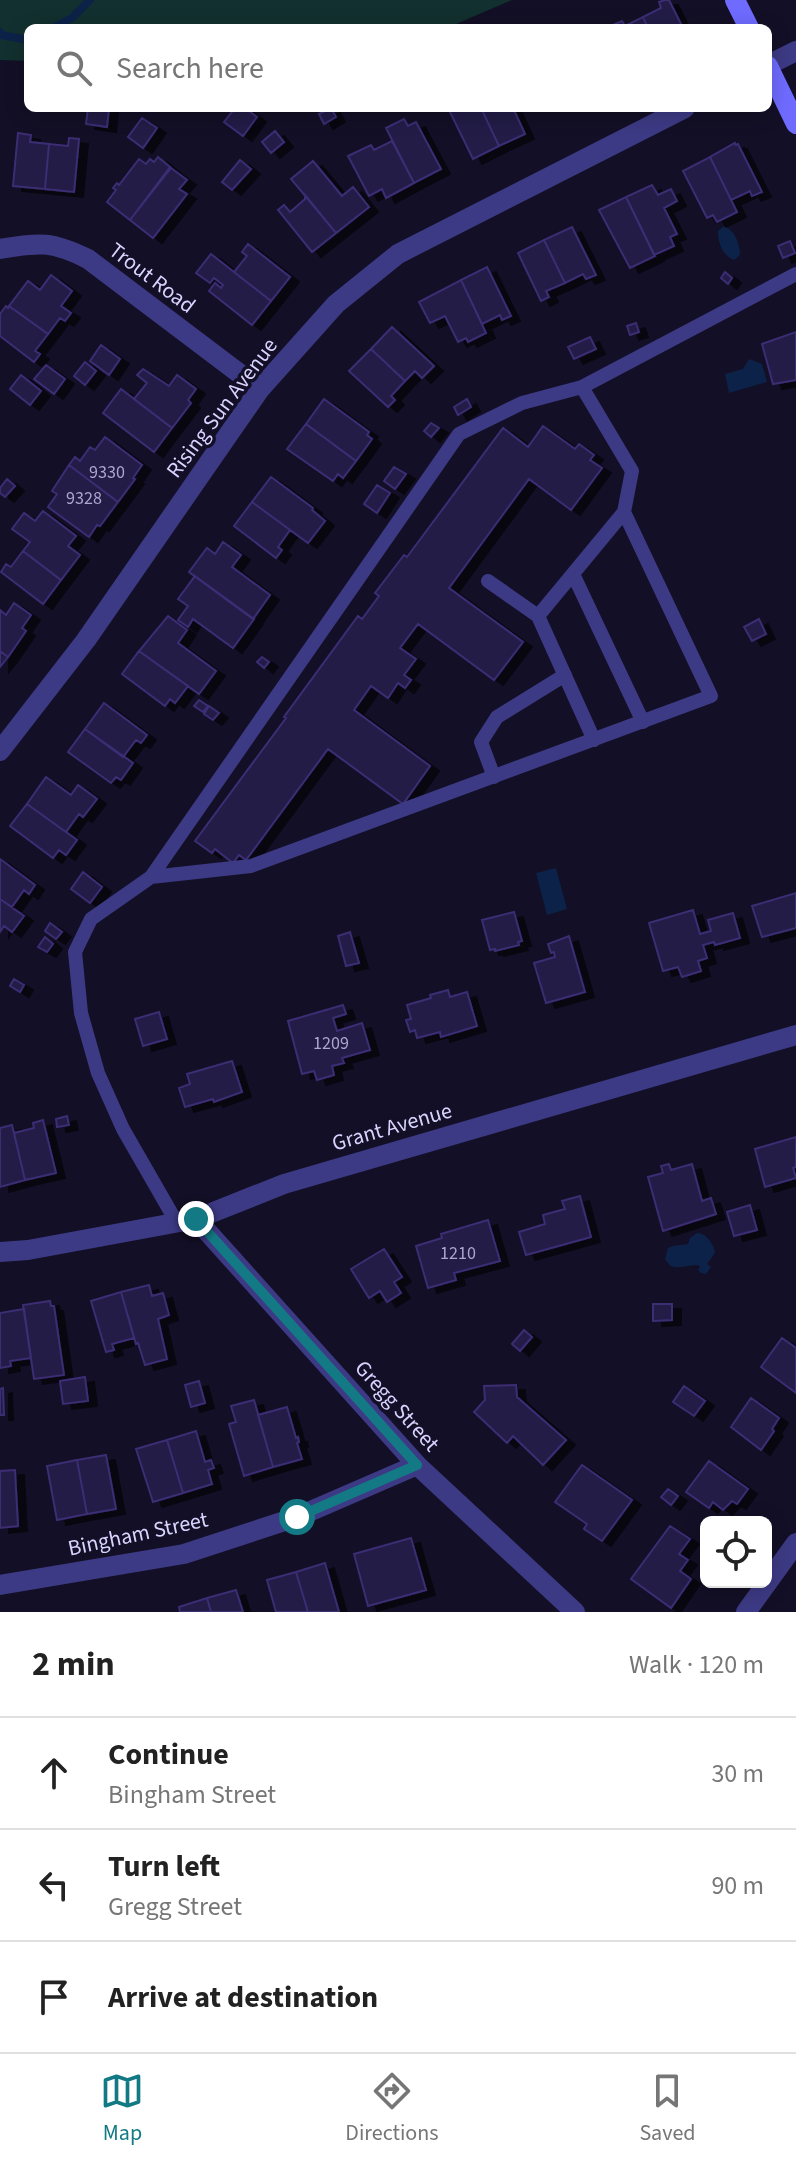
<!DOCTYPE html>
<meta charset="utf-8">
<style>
body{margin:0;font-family:"Source Sans 3",sans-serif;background:#f2f2f2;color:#222}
.controls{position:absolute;right:24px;bottom:24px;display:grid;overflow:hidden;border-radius:12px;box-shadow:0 4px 20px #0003}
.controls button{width:72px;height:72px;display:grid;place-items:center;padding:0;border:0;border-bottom:2px solid #e0e0e0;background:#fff;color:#222;font:40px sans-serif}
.stop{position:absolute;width:24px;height:24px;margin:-18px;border:6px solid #137a85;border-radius:50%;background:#fff}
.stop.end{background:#137a85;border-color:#fff;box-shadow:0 2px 8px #0008}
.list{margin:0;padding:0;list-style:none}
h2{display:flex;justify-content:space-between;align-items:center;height:104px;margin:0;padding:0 32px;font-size:34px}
h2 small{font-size:26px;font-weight:400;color:#767676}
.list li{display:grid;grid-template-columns:52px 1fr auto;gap:24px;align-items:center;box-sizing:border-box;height:112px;padding:0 32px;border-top:2px solid #e0e0e0}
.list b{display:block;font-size:30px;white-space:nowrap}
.list p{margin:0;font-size:26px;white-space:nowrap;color:#767676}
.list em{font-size:26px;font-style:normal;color:#767676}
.icon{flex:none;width:44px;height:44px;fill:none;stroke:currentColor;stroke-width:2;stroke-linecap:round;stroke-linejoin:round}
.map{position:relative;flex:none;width:796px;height:1612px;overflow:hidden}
.search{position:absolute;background:#fff;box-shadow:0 4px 20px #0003;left:24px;right:24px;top:24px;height:88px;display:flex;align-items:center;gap:20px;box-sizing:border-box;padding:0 28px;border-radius:12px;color:#767676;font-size:30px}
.sheet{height:440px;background:#fff}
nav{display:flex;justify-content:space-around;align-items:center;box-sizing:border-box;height:112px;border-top:2px solid #e0e0e0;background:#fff;font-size:22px;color:#767676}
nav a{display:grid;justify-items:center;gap:4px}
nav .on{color:#137a85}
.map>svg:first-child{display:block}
.green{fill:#12302f}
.water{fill:#0c2248}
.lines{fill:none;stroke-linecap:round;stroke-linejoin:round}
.stream{stroke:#0c2248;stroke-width:8}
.building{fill:#241b47;stroke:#3b2d73;stroke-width:2;filter:url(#shadow)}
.lane{stroke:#3d3a85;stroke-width:14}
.street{stroke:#3d3a85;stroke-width:20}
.secondary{stroke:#6f6bff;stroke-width:20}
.route{stroke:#137a85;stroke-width:10}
.labels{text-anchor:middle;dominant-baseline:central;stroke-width:7;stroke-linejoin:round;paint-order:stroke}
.number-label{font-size:18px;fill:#aca6d1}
.street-label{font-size:22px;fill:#d9d4ff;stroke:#130f26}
</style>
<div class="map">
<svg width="796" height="1612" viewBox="0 0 796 1612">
<defs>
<filter id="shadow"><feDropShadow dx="9" dy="5" stdDeviation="0" flood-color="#0009"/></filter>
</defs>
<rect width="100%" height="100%" fill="#130f26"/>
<path class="green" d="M0,0H512L447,28H28V61L0,60Z"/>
<path class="water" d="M724,226C735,230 740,244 740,255L734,260C722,255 718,243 718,231Z
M749,359L762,364L767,382L729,393L725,374L743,369Z
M556,868L567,909L547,915L536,873Z
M697,1233C706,1233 714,1244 715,1253L707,1264L711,1267L706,1274L701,1273L698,1270L700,1267L698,1265C685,1264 673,1274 665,1259L668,1248L673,1246L688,1244L690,1238Z"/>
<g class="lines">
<path class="stream" d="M53,28L72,18L90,0
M0,32L1,35L28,40"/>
</g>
<path class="building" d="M665,0H669L683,28H648L643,17L661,8L659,2Z
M643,17L648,28H615L613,25L622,21L625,26Z
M88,108H109L107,127L86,124Z
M235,108H245L257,117L243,136L224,122Z
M331,108L336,117L324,124L319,114Z
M452,108H457L459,111L466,108H481L499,146L473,159L449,110Z
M481,108H513L525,134L499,146Z
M142,118L157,128L143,148L128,137Z
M404,119L408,126L416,122L441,169L414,183L386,128Z
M275,131L284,142L271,153L262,142Z
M18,133L31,135L30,142L49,144L45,189L13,186Z
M69,138L79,139L74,192L45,189L49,144L68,146Z
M392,141L414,183L386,198L382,189L369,196L348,156L371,145L374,150Z
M735,143L736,145L738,144L762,192L752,196L750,191L731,200L710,157Z
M158,157L170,167L130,220L107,202L116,190L113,188L117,183L119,185L139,159L146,164L150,159L154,162Z
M710,157L737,212L717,222L713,215L707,218L683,171Z
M240,160L251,169L232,190L222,182Z
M313,161L342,196L353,187L369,207L336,233L291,179Z
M171,168L187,180L179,189L187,194L153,238L130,220Z
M652,185L658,195L671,189L677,201L664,208L677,234L670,237L674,246L654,255L626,197Z
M305,195L336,233L312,252L278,210L284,205L290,212L305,199Z
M626,197L655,256L630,268L599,210Z
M572,227L596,275L586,279L583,274L565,283L544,240Z
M544,240L565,283L546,291L549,297L541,301L518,253Z
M790,241L795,253L783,258L778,246Z
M248,244L290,277L271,301L234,272L247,256L242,252Z
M211,254L271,301L252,325L209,291L215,283L221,288L223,285L214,278L210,283L196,273Z
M487,267L511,316L502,320L500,315L482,324L461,280Z
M725,272L732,278L728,284L721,278Z
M51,275L72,291L61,306L71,313L65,321L60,318L48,334L9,306L28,281L40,290Z
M461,280L486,333L468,342L466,338L458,342L445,316L430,323L419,302Z
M6,306L8,308L9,306L48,334L35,351L40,354L34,362L0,336V314Z
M636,323L639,332L630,335L627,326Z
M392,327L434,366L422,378L415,371L405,381L371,349Z
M796,332V380L773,384L762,344Z
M590,337L596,349L574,359L568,347Z
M101,345L120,359L109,375L90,361Z
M371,349L405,381L391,396L395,400L388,407L349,371Z
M85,362L96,371L85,385L74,376Z
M46,365L65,379L54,394L34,379Z
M143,369L169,386L177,375L196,389L188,400L191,403L172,428L134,399L147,383L137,375Z
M21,375L41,391L30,405L10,389Z
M121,389L172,428L154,452L103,413Z
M324,399L369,432L367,435L372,439L356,461L306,424Z
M467,399L471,407L458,415L454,407Z
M431,423L439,428L431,437L424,431Z
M306,424L356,461L343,478L338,474L333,481L287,449Z
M543,426L575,449L579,444L594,455L590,460L602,468L571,510L529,479L449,588L523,642L494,680L418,624L400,648L416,659L404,675L411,680L405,688L398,683L388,698L371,686L354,710L430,766L403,804L328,749L246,860L239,855L233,863L215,849L212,853L195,841L286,718L284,717L358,616L362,619L379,596L375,593L404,555L407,557L503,428L528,447Z
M105,437L142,465L133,478L135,479L118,502L69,465L75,457L80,461L90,447L95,450Z
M69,465L118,502L100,526L97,525L89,537L48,507L57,494L52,491Z
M394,467L406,474L395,489L384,481Z
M271,477L313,508L312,510L325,521L308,543L252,502Z
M7,479L15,486L5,497L0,493V488Z
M377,485L390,493L377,513L364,504Z
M252,502L290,530L278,547L282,550L276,558L234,526Z
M43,511L76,536L68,546L80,555L61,580L23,551L30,542L12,529L24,513L35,521Z
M223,542L241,555L232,567L270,595L253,619L189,572L207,548L215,554Z
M23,551L61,580L43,604L1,572L6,564L11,567Z
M195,576L254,619L233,648L193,619L188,627L178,620L188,606L178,599Z
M14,603L31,615L22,628L26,631L8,657L0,651V610L6,615Z
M168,616L187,630L178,643L216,671L199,694L139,651Z
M759,619L766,634L752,641L744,627Z
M0,651L8,657L0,667Z
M139,651L188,686L175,703L170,699L165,706L122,674Z
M262,657L269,662L264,668L257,662Z
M199,700L208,706L203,712L194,706Z
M104,703L147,735L141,743L136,740L123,757L85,729Z
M209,706L219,713L213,720L204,714Z
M85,729L133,763L121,780L116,777L111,783L68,752Z
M46,777L71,795L78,785L97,799L83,817L79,814L66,832L27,804Z
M27,804L77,840L66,855L59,850L53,858L10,826Z
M0,859L35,885L29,894L24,890L12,907L0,899Z
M83,872L102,887L90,903L71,889Z
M796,893V928L762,937L752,906Z
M0,899L24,916L12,932L4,926L0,932Z
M693,910L700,934L711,931L708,920L733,913L740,938L715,945L714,942L703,945L707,958L698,961L701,971L682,977L678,967L663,971L649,923Z
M514,912L522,941L518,942L519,945L495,951V949L490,950L482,920Z
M50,923L62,932L56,939L45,931Z
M350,932L359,963L346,966L338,936Z
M569,936L585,992L546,1003L534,963L555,957L554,952L551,953L548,944Z
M45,937L53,944L47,952L38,947Z
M14,979L24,985L20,992L10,986Z
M448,990L450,997L467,992L477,1026L441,1037L440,1032L417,1038L415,1030L410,1032L406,1020L411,1019L407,1005L431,998L430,995Z
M343,1005L346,1014L333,1018L337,1031L362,1023L370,1050L342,1058L344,1063L332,1066L334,1075L317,1080L314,1071L302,1074L288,1021Z
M159,1012L167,1039L143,1046L135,1019Z
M232,1061L242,1092L214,1102L213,1099L185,1107L179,1088L190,1084L187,1074Z
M67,1116L69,1125L57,1127L56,1119Z
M43,1120L56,1173L25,1180L14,1133L34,1128L33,1123Z
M12,1125L25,1180L0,1187V1128Z
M796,1137V1167L793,1168L796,1178L765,1187L755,1149Z
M669,1164L671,1170L692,1164L702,1201L711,1198L716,1214L663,1231L648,1177L663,1173L661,1166Z
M580,1196L591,1237L526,1255L519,1232L545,1224L543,1215L565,1209L562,1201Z
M750,1205L757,1230L734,1236L727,1212Z
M488,1220L500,1261L454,1273L456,1280L428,1288L416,1246L442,1238L441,1234Z
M384,1249L402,1277L394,1282L401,1293L387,1302L380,1291L369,1298L351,1269Z
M149,1285L152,1296L163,1293L169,1315L158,1319L167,1359L145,1365L138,1343L136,1344L121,1292Z
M121,1292L134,1338L112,1344L114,1350L106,1352L91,1301Z
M50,1301L51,1306H54L64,1375L34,1379L23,1305Z
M653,1304H672V1320L653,1321Z
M24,1309L31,1358L10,1361L11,1366L0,1368V1313Z
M524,1330L532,1337L520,1351L512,1344Z
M782,1338L796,1348V1393L761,1367Z
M85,1377L88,1401L63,1404L60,1381Z
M199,1381L205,1403L191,1407L185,1385Z
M516,1385L517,1397L566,1440L543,1465L513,1436L507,1443L474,1412L485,1400L484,1386Z
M684,1386L705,1401L694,1416L673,1402Z
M3,1388L4,1415H0V1389Z
M751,1398L779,1418L772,1429L774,1431L761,1450L731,1427Z
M254,1400L273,1467L244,1476L229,1424L236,1422L231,1406Z
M287,1407L296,1438L298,1437L299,1442L297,1443L302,1459L273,1467L258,1415Z
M196,1431L205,1462L211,1460L214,1468L208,1470L212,1484L183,1493L167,1440Z
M167,1440L183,1493L153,1502L136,1449Z
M106,1455L116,1509L87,1514L77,1460Z
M77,1460L87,1514L57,1520L47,1466Z
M709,1461L748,1489L737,1504L732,1501L723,1510L713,1502L709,1508L686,1492Z
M582,1465L632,1500L602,1541L584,1529L587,1524L555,1502Z
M15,1470L18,1526L0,1528V1471Z
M668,1489L678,1496L671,1505L661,1497Z
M670,1526L690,1539L679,1554L688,1560L680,1571L691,1579L671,1608L631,1579Z
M411,1538L426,1590L368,1606L354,1554Z
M325,1563L339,1612H308L296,1572Z
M296,1572L308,1612H276L267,1580Z
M236,1590L243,1612H211L207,1598Z
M207,1598L211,1612H180L179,1607Z"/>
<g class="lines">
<path class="lane" d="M573,574L643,722
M488,581L538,616
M594,740L538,616L624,512
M494,777L481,742L497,717L565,675
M151,877L459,434L522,403L582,387
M177,1223L123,1129L98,1073L81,1013L75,952L91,919L151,877L251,866L711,696L624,512L632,471L582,387L796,274"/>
<path class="street" d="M768,65L796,51
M0,249C39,242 52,241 88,259L260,389
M0,751L86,640L260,389L336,304L398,254L685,108
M196,1219L417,1465L575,1612
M0,1252L28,1250L196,1219L284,1184L796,1035
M0,1585L184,1554L297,1517L417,1465
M746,1612L796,1543"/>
<path class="secondary" d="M735,0L749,28
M768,66L796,124"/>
</g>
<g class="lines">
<path class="route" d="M196,1219L417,1465L297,1517"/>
</g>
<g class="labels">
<g class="number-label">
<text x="107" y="472">9330</text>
<text x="84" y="498">9328</text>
<text x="331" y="1043">1209</text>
<text x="458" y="1253">1210</text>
</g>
<g class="street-label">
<text transform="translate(152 278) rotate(37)">Trout Road</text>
<text transform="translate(222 408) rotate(-53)">Rising Sun Avenue</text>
<text transform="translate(392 1127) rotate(-16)">Grant Avenue</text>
<text transform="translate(397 1406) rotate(48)">Gregg Street</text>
<text transform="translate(138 1534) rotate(-12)">Bingham Street</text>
</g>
</g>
</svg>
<div class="controls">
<button><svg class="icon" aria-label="locate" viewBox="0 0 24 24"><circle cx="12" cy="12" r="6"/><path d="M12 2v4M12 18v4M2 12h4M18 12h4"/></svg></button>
</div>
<div class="stop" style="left:297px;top:1517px"></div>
<div class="stop end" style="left:196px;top:1219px"></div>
<div class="search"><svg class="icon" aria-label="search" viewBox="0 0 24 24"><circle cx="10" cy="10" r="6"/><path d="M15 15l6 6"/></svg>Search here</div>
</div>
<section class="sheet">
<h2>2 min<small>Walk · 120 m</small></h2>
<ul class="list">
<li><svg class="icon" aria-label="ahead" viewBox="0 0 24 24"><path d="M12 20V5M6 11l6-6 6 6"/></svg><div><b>Continue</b><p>Bingham Street</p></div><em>30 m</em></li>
<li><svg class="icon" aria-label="left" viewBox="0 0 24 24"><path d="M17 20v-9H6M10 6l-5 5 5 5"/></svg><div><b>Turn left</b><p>Gregg Street</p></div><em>90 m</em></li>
<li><svg class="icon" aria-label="arrive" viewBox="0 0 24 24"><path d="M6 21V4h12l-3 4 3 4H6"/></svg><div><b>Arrive at destination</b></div></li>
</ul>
</section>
<nav>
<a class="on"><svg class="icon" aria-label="map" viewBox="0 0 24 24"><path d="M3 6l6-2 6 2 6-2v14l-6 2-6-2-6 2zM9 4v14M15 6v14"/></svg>Map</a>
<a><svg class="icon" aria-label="directions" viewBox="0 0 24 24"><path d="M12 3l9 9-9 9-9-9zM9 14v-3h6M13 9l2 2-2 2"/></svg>Directions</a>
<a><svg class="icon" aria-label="saved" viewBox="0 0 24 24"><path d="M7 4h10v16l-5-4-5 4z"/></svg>Saved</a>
</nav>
